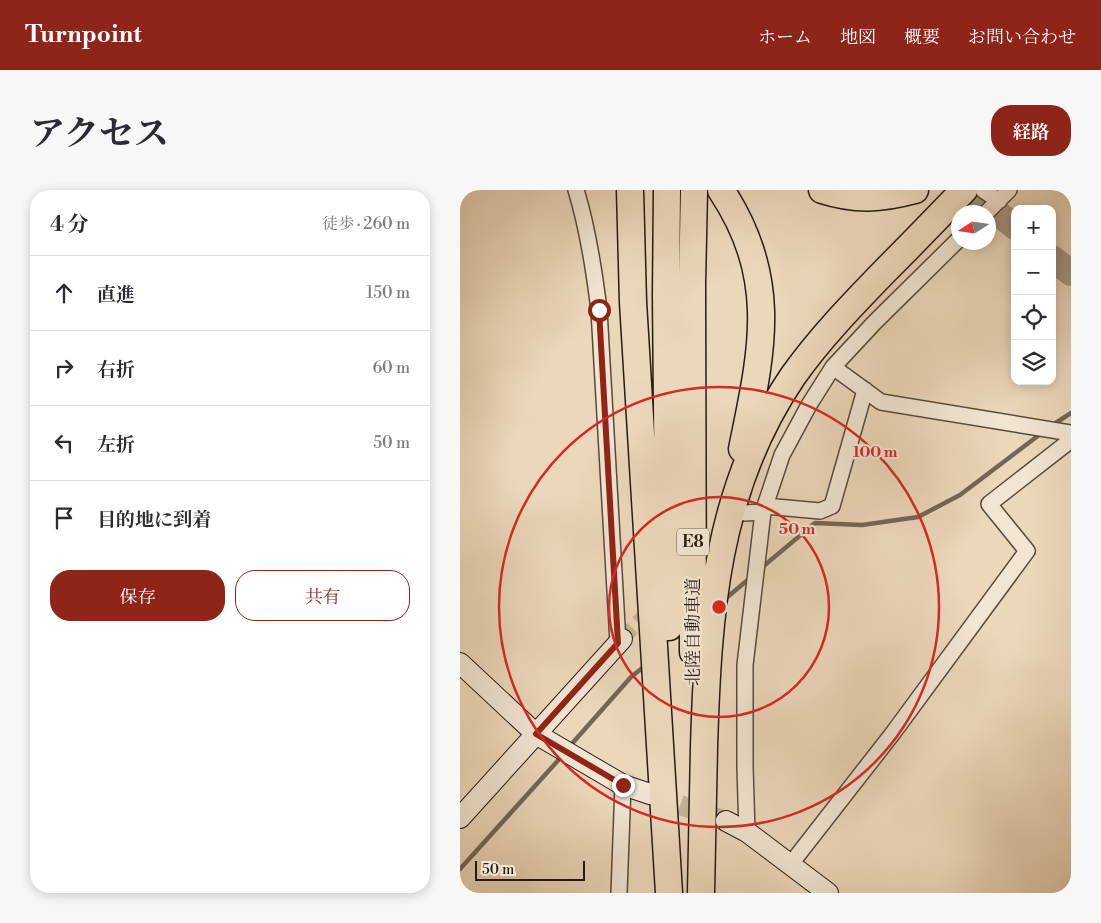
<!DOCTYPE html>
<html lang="ja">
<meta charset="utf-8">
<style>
body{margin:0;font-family:"Libre Bodoni","Noto Serif JP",serif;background:#f7f7f7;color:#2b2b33}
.controls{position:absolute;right:15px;top:15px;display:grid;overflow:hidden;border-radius:10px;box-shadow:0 2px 12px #0003}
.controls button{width:45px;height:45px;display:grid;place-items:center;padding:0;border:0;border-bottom:1px solid #e1e1e2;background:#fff;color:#2b2b33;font:25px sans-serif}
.compass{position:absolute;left:491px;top:15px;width:45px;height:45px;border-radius:50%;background:#fff;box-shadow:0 2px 12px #0003;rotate:258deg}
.scale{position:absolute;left:15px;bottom:12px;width:110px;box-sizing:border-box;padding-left:5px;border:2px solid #261c12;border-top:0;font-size:14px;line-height:18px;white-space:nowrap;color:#261c12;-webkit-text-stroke:4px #f2e5d2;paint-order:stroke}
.stop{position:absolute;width:15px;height:15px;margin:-11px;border:4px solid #8f2418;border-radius:50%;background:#fff}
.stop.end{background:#8f2418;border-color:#fff;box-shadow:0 1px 5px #0008}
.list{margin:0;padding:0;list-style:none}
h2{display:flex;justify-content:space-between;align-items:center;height:65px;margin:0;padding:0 20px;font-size:21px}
h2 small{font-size:16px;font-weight:400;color:#7c7c81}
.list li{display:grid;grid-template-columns:32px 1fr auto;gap:15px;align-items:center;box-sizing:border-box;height:75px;padding:0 20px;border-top:1px solid #e1e1e2}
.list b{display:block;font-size:19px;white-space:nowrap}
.list em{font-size:16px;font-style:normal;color:#7c7c81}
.actions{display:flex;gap:10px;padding:15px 20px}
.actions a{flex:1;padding:11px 0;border:1px solid #8f2418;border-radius:20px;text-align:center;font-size:18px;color:#8f2418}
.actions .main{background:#8f2418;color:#fff}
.icon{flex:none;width:28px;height:28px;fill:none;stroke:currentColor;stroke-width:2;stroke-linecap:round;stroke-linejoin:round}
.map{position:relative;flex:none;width:611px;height:703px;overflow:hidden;border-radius:20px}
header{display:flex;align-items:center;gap:30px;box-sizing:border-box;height:70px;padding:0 25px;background:#8f2418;color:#fff}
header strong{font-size:24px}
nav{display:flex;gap:28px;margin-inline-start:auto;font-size:18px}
.intro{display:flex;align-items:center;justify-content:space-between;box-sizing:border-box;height:120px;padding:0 30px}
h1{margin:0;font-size:35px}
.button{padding:12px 22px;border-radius:20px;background:#8f2418;color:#fff;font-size:18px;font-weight:700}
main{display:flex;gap:30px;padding:0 30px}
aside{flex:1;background:#fff;border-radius:20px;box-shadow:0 2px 12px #0003}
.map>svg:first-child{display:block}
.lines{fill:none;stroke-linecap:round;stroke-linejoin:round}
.stream{stroke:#746655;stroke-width:4.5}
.river{stroke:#a89781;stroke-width:26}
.street-tunnel{stroke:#c4b298;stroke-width:15;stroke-dasharray:15 8;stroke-linecap:butt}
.secondary-tunnel{stroke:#c4b298;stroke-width:20;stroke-dasharray:20 10;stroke-linecap:butt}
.street-casing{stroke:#574b3c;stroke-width:18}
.secondary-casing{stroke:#261c12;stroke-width:22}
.highway-casing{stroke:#261c12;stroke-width:29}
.street{stroke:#f2e5d2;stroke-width:15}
.secondary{stroke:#f2e5d2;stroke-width:20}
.highway{stroke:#ebd7ba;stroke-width:26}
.route{stroke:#8f2418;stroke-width:6}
.ring{fill:none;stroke:#d62828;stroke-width:2.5}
.labels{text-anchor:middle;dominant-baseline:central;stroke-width:4.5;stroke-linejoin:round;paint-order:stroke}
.shield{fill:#f2e5d2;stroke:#63584c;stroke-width:1}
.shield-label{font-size:16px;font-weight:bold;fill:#261c12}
.street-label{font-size:18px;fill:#261c12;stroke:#f2e5d2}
.centre{fill:#d62828;stroke:#f2e5d2;stroke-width:2.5}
.ring-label{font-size:15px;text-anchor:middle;font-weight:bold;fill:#d62828;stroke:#f2e5d2;stroke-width:4.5;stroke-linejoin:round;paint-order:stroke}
</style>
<header>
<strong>Turnpoint</strong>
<nav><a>ホーム</a><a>地図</a><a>概要</a><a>お問い合わせ</a></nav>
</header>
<div class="intro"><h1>アクセス</h1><a class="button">経路</a></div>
<main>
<aside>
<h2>4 分<small>徒歩 · 260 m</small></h2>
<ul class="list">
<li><svg class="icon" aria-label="ahead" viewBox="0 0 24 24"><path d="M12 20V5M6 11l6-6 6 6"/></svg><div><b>直進</b></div><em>150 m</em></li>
<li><svg class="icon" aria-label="right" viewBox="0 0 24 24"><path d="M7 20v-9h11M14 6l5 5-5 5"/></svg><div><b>右折</b></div><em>60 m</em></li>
<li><svg class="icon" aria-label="left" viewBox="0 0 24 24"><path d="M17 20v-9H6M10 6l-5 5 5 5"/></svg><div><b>左折</b></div><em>50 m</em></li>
<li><svg class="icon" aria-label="arrive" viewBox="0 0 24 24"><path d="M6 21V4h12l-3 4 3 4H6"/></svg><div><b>目的地に到着</b></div></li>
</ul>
<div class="actions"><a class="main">保存</a><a>共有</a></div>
</aside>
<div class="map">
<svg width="611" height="703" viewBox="0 0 611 703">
<rect width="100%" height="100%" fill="#ebd7ba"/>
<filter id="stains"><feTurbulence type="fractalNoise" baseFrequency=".004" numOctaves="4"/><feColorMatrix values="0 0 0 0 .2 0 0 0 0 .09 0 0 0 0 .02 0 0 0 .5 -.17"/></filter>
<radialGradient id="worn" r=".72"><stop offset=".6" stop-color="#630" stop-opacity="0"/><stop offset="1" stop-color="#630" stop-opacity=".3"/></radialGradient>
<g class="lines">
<path class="stream" d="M591,236L611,223
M300,379L355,333L402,335L458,327L500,305L583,242
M264,410L290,388
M109,557L171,487L186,475
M0,679L103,565"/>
<path class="river" d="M515,2L525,14
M539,24L555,37
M592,68L611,83"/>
<path class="street-tunnel" d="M162,449L193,417"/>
<path class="secondary-tunnel" d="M192,605L266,631"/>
<defs>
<path id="street" d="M116,0C128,39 134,79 139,120L158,453
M523,0L539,11
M527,22L549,0
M373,177L421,212L611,243
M305,316L360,321L372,316L405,200
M285,323L303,322
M287,642L285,577V475L303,322L322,265L349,215L373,177L414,133L498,50
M330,675L433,543L567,361L529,314L611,250
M159,703L163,595"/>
<path id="secondary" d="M0,473L76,544L163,595L190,604
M0,628L162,449
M266,631L287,642L368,703"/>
<path id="highway" d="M170,0L173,112L209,703
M207,0L206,105L209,437
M261,0C320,89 302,161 282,259
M362,0C396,11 421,9 455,0
M233,462L232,94L234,0
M241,703C242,654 243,606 244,557C248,424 256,299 333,186C360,148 392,115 424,82C451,55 478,27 504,0"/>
</defs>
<use href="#street" class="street-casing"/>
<use href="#secondary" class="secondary-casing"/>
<use href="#highway" class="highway-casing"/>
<use href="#street" class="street"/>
<use href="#secondary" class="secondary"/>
<use href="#highway" class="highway"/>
</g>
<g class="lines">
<path class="route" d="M139,120L158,453L76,544L163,595"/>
</g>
<g class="ring">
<circle cx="259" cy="417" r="110"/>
<circle cx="259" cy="417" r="220"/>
</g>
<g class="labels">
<rect class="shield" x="217" y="338.5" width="32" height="27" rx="4"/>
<g class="shield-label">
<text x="233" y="352">E8</text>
</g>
<g class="street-label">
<text transform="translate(233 442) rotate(-90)">北陸自動車道</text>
</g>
</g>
<circle cx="259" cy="417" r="8" class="centre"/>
<g class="ring-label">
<text x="415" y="267">100 m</text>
<text x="337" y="344">50 m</text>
</g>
<rect width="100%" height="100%" filter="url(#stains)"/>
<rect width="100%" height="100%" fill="url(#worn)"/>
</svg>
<div class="controls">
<button>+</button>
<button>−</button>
<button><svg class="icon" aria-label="locate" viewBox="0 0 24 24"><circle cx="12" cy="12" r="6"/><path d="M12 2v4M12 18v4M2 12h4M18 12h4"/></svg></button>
<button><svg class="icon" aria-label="layers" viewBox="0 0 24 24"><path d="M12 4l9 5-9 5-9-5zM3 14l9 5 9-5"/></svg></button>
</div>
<svg class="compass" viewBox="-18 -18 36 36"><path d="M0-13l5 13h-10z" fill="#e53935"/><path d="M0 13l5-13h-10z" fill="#7c7c81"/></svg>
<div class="scale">50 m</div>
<div class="stop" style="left:139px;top:120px"></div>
<div class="stop end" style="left:163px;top:595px"></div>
</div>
</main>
